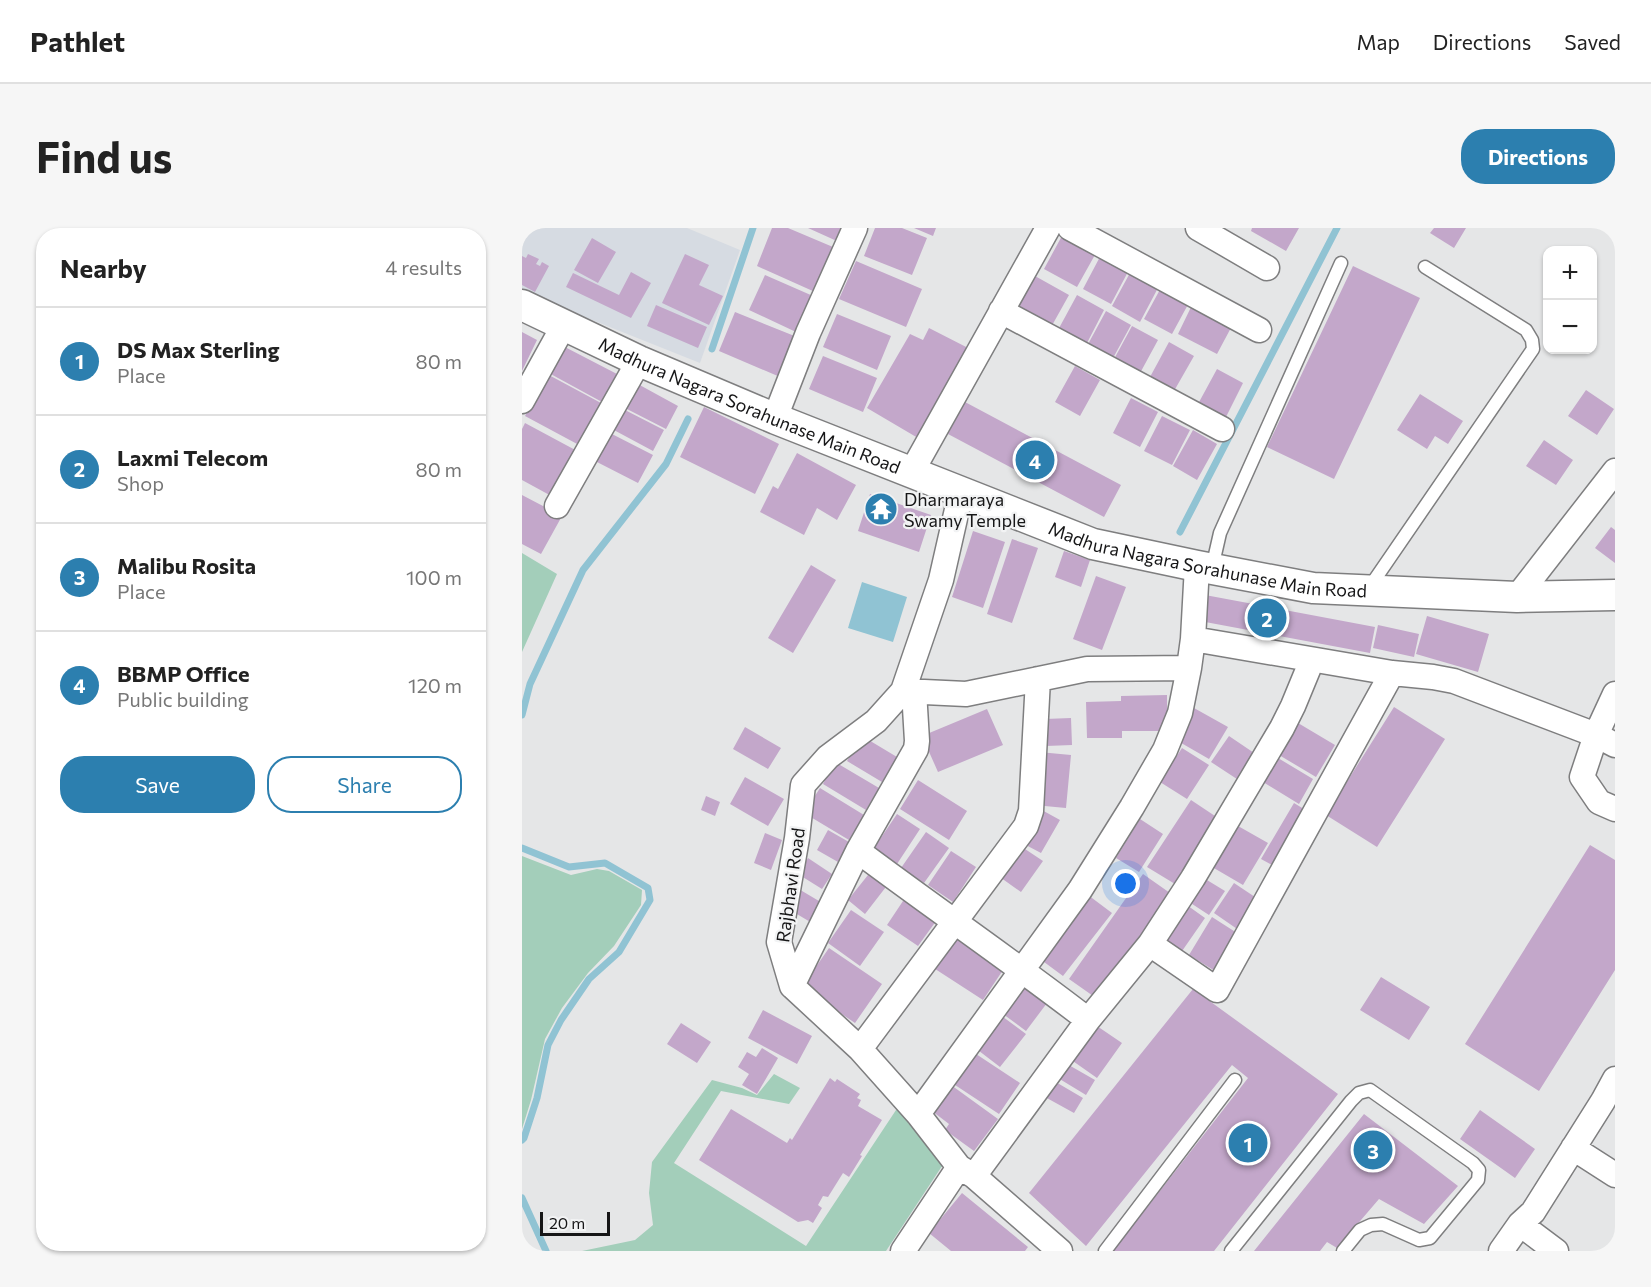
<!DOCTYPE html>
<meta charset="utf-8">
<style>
body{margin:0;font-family:Commissioner,sans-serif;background:#f6f6f6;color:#222}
.controls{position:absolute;right:18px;top:18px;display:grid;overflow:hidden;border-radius:12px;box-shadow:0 2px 4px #0004}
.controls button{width:54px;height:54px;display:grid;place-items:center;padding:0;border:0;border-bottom:2px solid #e0e0e0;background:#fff;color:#222;font:30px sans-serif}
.scale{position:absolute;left:18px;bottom:15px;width:70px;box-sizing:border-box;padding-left:6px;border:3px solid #161617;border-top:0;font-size:16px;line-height:21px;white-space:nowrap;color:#161617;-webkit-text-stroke:4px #f2f3f4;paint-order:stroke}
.you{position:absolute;left:604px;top:656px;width:21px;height:21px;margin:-15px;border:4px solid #fff;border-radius:50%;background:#1a73e8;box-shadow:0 0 0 9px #1a73e833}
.badge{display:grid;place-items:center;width:39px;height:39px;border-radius:50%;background:#2c7faf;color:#fff;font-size:20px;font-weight:700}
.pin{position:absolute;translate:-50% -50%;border:3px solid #fff;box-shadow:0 2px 6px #0006}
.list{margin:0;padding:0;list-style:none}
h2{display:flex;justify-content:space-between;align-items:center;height:78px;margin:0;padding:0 24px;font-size:26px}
h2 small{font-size:20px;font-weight:400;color:#767676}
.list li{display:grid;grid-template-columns:39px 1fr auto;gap:18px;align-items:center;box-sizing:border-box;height:108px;padding:0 24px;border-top:2px solid #e0e0e0}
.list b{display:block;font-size:22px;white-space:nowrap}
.list p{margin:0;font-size:20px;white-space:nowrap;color:#767676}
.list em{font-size:20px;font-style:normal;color:#767676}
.actions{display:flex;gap:12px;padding:18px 24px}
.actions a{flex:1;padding:14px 0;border:2px solid #2c7faf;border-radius:24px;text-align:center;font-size:21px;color:#2c7faf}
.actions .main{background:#2c7faf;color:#fff}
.map{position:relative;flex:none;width:1093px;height:1023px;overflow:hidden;border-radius:24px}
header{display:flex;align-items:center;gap:36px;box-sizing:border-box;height:84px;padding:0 30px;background:#fff;border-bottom:2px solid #e0e0e0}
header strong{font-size:28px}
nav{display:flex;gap:33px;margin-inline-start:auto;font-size:21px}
.intro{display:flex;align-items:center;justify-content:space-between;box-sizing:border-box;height:144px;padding:0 36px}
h1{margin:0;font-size:42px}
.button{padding:15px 27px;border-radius:24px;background:#2c7faf;color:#fff;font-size:21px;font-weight:700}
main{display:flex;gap:36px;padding:0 36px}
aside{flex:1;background:#fff;border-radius:24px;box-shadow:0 2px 4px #0004}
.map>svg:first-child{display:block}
.built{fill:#d6dbe2}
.green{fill:#a3ceba}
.water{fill:#90c3d3}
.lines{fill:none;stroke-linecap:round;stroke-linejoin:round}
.stream{stroke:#90c3d3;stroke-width:7}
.building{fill:#c3a7ca}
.service-casing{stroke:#7e7e7f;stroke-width:15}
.minor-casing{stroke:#7e7e7f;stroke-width:27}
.tertiary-casing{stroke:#7e7e7f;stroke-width:33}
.service{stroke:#fff;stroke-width:12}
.minor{stroke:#fff;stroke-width:24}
.tertiary{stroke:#fff;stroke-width:30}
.labels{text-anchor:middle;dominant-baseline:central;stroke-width:4.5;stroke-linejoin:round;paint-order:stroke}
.street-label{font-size:18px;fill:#161617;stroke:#f2f3f4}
.poi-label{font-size:18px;fill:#161617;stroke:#f2f3f4;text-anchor:start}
</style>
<header>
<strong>Pathlet</strong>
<nav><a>Map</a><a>Directions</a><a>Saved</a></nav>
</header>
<div class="intro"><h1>Find us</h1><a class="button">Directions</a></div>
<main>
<aside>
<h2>Nearby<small>4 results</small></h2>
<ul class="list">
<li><span class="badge">1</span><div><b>DS Max Sterling</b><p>Place</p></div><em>80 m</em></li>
<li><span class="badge">2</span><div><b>Laxmi Telecom</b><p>Shop</p></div><em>80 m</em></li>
<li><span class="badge">3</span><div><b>Malibu Rosita</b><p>Place</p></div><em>100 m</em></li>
<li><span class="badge">4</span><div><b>BBMP Office</b><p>Public building</p></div><em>120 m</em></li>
</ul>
<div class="actions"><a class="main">Save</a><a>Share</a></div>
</aside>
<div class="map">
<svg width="1093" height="1023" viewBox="0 0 1093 1023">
<rect width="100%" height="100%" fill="#e5e6e7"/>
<path class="built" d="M0,0H165L218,22L178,135L0,64Z"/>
<path class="green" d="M0,325L35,346L0,424Z
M0,628L49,647L75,641L87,643L120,662L119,677L92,718L66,745L40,780L23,811L9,872L0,901Z
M252,846L278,860L267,876L199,863L152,935L284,1018L378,876L424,932L364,1023H60L113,1012L131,997L127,965L130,934L190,852L220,860L235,867Z"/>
<path class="water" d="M340,354L385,369L371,414L326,400Z"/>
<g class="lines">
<path class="stream" d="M190,121L231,0
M658,304L815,0
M0,487L8,456L61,342L144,236L166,191
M0,620L47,639L83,635L126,660L128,672L97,724L67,751L39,792L26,817L15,870L2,910L0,912
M0,970L24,1023"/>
</g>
<path class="building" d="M250,0H266L311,19L293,64L235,38Z
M286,0H323L317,14Z
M353,0H380L405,10L390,47L342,28Z
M392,0H414L411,8Z
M730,0H777L764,23L729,3Z
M912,0H944L932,20L908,5Z
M541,6L574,25L555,59L522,41Z
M70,10L94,24L76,55L52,42Z
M580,25L608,40L589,76L561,61Z
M6,26L17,31L14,36L18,38L20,34L27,38L13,64L0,57V28L4,30Z
M163,26L187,37L177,57L201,68L187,97L140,75Z
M334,33L400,61L384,99L317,71Z
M831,38L898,70L812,251L745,219Z
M609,43L637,58L618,94L590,78Z
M109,44L129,55L109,90L44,59L51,45L97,67Z
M243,47L291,68L274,104L227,82Z
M513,48L547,67L528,101L494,83Z
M641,56L669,71L650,106L622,91Z
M555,67L582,82L564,117L536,102Z
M671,75L711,96L695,126L656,106Z
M134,77L185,99L176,120L125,98Z
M584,83L609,97L590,132L565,118Z
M213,84L275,109L258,149L197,123Z
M315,86L369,108L355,142L301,119Z
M610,98L636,112L617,147L591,133Z
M407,100L452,123L401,213L345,180L388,106L401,112Z
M0,104L15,112L0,143Z
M647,114L672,128L652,163L628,149Z
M39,117L95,146L80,174L25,144Z
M301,128L355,150L341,184L287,161Z
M553,138L578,152L558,188L533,174Z
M695,141L721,155L703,191L676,176Z
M25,146L79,175L57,217L3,188Z
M114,155L156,178L144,201L101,179Z
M1064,162L1092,181L1075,207L1046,188Z
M898,166L941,193L926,216L913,208L905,221L875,202Z
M609,170L636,184L618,219L591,205Z
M443,174L599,257L582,289L426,206Z
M182,179L257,216L233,266L158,229Z
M101,181L142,202L131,223L90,201Z
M640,188L668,202L650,237L622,223Z
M3,195L57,224L33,270L0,252V201Z
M671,202L695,216L675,252L651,238Z
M88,205L131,227L116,255L73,233Z
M1022,212L1051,232L1034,257L1004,238Z
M275,225L334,257L315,292L295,280L282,307L238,284L251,258L256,261Z
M348,266L409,287L397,324L336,303Z
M0,267L40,288L19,326L0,316Z
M1089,299L1093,302V335L1073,320Z
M451,303L483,314L461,380L430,369Z
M490,311L516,320L490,395L465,386Z
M542,323L568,332L559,359L533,349Z
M289,337L314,352L271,425L246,410Z
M574,348L604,359L580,422L551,411Z
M683,367L853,399L848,425L678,393Z
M905,388L967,406L956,444L894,426Z
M856,397L897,406L892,429L851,420Z
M645,467V503H600V510H565L564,474L599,473V468Z
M872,479L923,511L855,619L804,587Z
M672,480L706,499L687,531L654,512Z
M465,481L481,517L416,544L400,508Z
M549,490L550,517L524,518L523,491Z
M776,495L813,517L794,549L757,527Z
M223,499L259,520L246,541L211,521Z
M340,508L375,529L360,554L325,533Z
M707,508L738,529L721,555L689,534Z
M660,520L687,537L665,571L638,554Z
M517,524L549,527L544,580L512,577Z
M756,530L791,551L777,576L741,554Z
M313,534L357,560L344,582L301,556Z
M223,549L262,571L246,598L208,576Z
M396,552L445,583L427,612L378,581Z
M298,560L342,587L327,612L282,585Z
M184,568L198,574L193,588L179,582Z
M669,572L696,590L653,656L625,639Z
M772,575L790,586L757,641L739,631Z
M518,581L538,592L519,625L500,615Z
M375,586L398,601L375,636L352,620Z
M618,591L641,606L617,644L594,630Z
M709,594L746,615L721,657L685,636Z
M306,602L327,614L316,634L295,622Z
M404,604L427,620L402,655L379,640Z
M243,605L260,612L249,642L232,635Z
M497,617L521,633L499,664L475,647Z
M1068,617L1093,632V742L1017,863L943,816Z
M429,623L454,639L431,674L406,657Z
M286,630L310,646L300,661L276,646Z
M350,642L367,655L343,686L326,672Z
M621,646L648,665L574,770L547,751Z
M680,649L703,663L687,687L664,672Z
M712,655L739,673L718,703L692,685Z
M275,660L302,676L290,695L263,679Z
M385,667L417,689L396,718L365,697Z
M566,667L590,685L541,748L518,731Z
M662,675L683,690L658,726L637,711Z
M329,682L362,704L338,738L306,715Z
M690,689L715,705L693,743L667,727Z
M429,704L483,739L461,772L407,737Z
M307,720L360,756L333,795L280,759Z
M859,749L908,779L887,812L838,782Z
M501,751L528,771L504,803L477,783Z
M671,761L816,866L692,1023H591L726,850L710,837L564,1018L507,965Z
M241,782L290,808L275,836L226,810Z
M473,783L504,806L478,839L448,816Z
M159,795L189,814L175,835L145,816Z
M572,796L600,815L575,850L548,831Z
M240,820L256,830L235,866L220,857L227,846L216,839L225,824L234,829Z
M451,824L498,855L477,886L430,855Z
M545,836L573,852L564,867L536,850Z
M308,850L313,854L315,851L338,866L335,870L339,872L336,878L360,892L338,927L340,928L327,949L321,945L306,969L301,968L296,977L300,980L291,995L286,992L276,994L177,932L209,881L265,915L268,910L270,912Z
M532,853L561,870L552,885L523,869Z
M429,857L476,891L452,923L423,902L427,896L410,883Z
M958,882L1013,921L993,950L938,911Z
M842,886L936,958L902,996L857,971L815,1020L805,1014L798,1023H732Z
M440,965L506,1019L503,1023H429L407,1005Z"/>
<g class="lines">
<defs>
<path id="service" d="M690,340L698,305L819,35
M847,360L1011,121L1010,112L1004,102L903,39
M583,1023L713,852
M709,1023L829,873L837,865L848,862L951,935L957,942L956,952L908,1010L897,1012L861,996L849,997L838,1002L821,1023"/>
<path id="minor" d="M548,0L737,102
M676,0L745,40
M479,83L700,201
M0,173L42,97
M254,191L258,177L286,105L333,0
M389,245L526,0
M439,264L419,352L381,463L354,493L306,529L281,557L275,610L257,714L270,758L338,821L396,886L437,939L452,948L538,1023
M35,278L117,133
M995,369L1093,243
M671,411L870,445L911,449L932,453L1074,507L1093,517
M381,463L444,466L565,441L667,440
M1093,466L1074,507L1060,549L1077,574L1093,581
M336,623C412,680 491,734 566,792
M628,716L695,762L870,445
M270,758L336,623L394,521L395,513L392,463
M338,821L504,598L509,583L516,451
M396,886L558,662L610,579L643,522L658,485L667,440L671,411L675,338
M1051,920L1093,947
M452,948L566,792L628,716L671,650L760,500L771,478L790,432
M998,996L1034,1023
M381,1023L437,939
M979,1023L998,996L1011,984L1081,873L1093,851"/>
<g id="tertiary">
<path id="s1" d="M0,77L117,133L254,191L571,316L675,338L791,360L995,369L1093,367"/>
</g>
</defs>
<use href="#service" class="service-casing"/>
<use href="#minor" class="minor-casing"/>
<use href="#tertiary" class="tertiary-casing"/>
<use href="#service" class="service"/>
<use href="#minor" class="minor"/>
<use href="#tertiary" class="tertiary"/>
</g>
<defs>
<symbol id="temple-disc" viewBox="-11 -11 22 22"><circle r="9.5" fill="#2c7faf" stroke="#f2f3f4"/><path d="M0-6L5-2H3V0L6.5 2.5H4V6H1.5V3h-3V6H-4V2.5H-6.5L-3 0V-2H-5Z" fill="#fff"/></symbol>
</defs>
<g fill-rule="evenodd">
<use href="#temple-disc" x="340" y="262" width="38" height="38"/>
</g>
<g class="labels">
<g class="street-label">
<text stroke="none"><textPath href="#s1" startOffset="249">Madhura Nagara Sorahunase Main Road</textPath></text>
<text stroke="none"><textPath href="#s1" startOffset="735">Madhura Nagara Sorahunase Main Road</textPath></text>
<text transform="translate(268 657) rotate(-82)">Rajbhavi Road</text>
</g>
<g class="poi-label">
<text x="382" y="271">Dharmaraya<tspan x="382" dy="21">Swamy Temple</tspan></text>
</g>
</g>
</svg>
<div class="controls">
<button>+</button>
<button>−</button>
</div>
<div class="scale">20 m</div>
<div class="you"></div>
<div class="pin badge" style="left:726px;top:915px">1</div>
<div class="pin badge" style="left:745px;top:390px">2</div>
<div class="pin badge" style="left:851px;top:922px">3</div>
<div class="pin badge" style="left:513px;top:232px">4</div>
</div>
</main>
